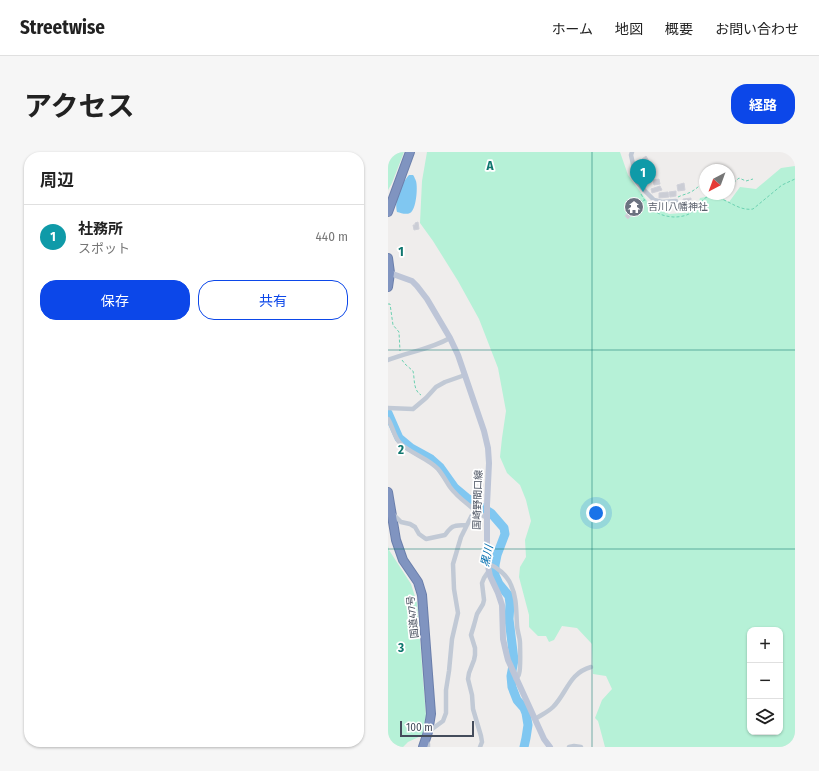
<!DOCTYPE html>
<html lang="ja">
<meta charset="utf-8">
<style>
body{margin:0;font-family:"Fira Sans Condensed","Noto Sans JP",sans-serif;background:#f6f6f6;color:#222}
.controls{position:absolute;right:12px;bottom:12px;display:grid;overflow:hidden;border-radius:8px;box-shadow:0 1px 3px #0004}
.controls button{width:36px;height:36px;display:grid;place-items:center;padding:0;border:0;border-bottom:1px solid #e0e0e0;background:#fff;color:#222;font:20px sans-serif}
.compass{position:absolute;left:311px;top:12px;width:36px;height:36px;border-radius:50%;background:#fff;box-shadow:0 1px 3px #0004;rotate:221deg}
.scale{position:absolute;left:12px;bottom:10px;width:74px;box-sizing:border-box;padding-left:4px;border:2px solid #444c5b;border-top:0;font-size:11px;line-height:14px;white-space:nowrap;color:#444c5b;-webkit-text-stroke:3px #fff;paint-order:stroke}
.you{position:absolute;left:208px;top:361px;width:14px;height:14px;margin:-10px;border:3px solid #fff;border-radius:50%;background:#1a73e8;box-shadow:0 0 0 6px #1a73e833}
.badge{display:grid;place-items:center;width:26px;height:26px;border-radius:50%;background:#0c47e9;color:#fff;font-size:13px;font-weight:700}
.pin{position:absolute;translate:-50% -33px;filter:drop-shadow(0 1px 2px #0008)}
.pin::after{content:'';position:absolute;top:21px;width:14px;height:12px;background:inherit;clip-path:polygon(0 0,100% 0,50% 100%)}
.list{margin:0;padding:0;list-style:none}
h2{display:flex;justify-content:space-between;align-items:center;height:52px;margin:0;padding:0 16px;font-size:17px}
h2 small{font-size:13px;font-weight:400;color:#767676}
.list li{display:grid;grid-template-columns:26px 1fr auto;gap:12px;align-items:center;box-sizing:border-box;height:64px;padding:0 16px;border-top:1px solid #e0e0e0}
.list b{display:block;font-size:15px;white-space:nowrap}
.list p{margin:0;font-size:13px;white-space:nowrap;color:#767676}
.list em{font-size:13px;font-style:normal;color:#767676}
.actions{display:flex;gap:8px;padding:12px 16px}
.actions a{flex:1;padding:9px 0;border:1px solid #0c47e9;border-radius:16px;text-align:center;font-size:14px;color:#0c47e9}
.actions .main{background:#0c47e9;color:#fff}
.icon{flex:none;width:22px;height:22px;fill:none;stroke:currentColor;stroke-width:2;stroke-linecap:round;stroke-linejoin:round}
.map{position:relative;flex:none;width:407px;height:595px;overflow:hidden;border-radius:16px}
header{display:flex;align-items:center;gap:24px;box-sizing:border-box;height:56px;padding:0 20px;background:#fff;border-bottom:1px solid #e0e0e0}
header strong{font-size:19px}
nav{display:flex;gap:22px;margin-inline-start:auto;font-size:14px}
.intro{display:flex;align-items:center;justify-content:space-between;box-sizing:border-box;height:96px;padding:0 24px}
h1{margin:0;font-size:28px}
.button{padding:10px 18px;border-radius:16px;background:#0c47e9;color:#fff;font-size:14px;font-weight:700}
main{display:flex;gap:24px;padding:0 24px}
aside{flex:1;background:#fff;border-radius:16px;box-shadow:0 1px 3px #0004}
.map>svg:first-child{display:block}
.green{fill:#b6f1d7;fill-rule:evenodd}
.water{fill:#80c7f1}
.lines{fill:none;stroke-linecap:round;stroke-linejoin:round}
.river{stroke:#80c7f1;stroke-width:9}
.building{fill:#cbcdd5;stroke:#d0d1d9}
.highway-casing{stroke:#6b7fab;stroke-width:10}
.path{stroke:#6cd1b1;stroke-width:1;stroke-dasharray:3 2;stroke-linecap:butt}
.street{stroke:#c1c9d5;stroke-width:4.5}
.secondary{stroke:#bdc5d7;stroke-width:6}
.highway{stroke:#8094c0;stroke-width:8}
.grid{fill:none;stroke:#0f766e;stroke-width:1;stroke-opacity:0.55}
.labels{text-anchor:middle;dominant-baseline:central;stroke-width:3.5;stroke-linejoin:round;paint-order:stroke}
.worship-label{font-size:10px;fill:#5b616d;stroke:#fff;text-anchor:start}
.street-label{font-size:10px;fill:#444c5b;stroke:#fff}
.water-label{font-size:11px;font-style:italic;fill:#026eaf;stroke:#fff}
.grid-label{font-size:13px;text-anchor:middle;font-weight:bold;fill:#0f766e;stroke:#fff;stroke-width:3.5;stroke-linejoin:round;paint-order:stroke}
</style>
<header>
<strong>Streetwise</strong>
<nav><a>ホーム</a><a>地図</a><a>概要</a><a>お問い合わせ</a></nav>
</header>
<div class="intro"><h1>アクセス</h1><a class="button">経路</a></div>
<main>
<aside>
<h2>周辺<small></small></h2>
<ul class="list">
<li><span class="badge" style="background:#0f9aa8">1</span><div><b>社務所</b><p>スポット</p></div><em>440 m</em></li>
</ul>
<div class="actions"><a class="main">保存</a><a>共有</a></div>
</aside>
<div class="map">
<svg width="407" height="595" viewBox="0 0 407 595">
<rect width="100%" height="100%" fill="#efedec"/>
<path class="green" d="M0,0H16L4,31L0,38Z
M39,0H232L240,23L262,53L281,62L307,60L312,46L328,43L341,50L352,35L368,37L393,16L407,14V595H217L210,569L207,566L214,548L224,537L218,524L205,522L204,492L189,476L174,474L166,488L161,490L158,484H150L141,475V463L131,425L132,415L138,405L137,388L143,369L138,348L132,333L119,321L112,305L114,286L118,259L110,216L91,167L70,129L45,89L32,71L34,29ZM362,478H392V580H362Z
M0,394L1,398L23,432L29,451L38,564L35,583L20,590L15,595H10L0,590Z"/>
<path class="water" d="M21,23H25C26,24 28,29 28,29C30,36 28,58 22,61C18,63 13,61 9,60C6,48 13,32 21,23Z"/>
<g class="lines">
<path class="river" d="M0,261L11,286L23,296L43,307L52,315L67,336L79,346L103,361L116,376L117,382L109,403L107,413V423L111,432L121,444L122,452L121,467L126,508L123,524L124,535L129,548L136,556L138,561L140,573L138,586L136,595"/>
</g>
<path class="building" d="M258,4L262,11L258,14L254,7Z
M271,27L272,32L266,33L265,28Z
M296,31L297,38L290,39L289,33Z
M272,34L274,38L264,41L263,37Z
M288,39V44L282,45L281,40Z
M280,40L281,45L271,46V41Z
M303,46V52L296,53L295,47Z
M244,55L249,60L246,63L241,58Z
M241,59L244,63L240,67L237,64Z
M30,70L31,77L26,78L25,73H27V71Z"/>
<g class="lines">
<defs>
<path id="highway" d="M0,60L22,0
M0,106L2,121L0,135
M0,340L8,388L15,408L30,430L34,443L43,562L40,580L35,595"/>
</defs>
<use href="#highway" class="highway-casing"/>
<path class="path" d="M341,33L344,32L351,26L358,29L365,27
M253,42C261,57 269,64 286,65C292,65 299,64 304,60C310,56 314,45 322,44C325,44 328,45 331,46C343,50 352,59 365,57L394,33L407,27
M290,45C294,43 299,42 303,40C308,37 312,33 317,30
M248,57L258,46
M0,152H2L5,173L11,180L12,199
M14,208L17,212L25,219C27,228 25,238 33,243"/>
<path class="street" d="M244,0L243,3L249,30L257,39L266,48L274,50L288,49
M0,208C21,200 43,197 62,186
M0,256L25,257L38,246L48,235L57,230L77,223
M0,267C5,275 6,285 12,291C23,302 40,306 50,317C55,323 58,329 62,335C69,345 80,352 89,360
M4,361L13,370L22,372L27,375L31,382L38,387L57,383C65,372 66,374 79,373
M99,411C109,415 119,423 123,433C129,446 128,459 129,473C129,479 132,485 132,491C132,496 133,517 131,522C131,524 129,525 128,527
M147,567C153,563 160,560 165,555C179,541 181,521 203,515
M40,580L55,569L58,561V538L61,519L64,487L70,461L66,437L65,412L73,385L84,363L89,360L99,366
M38,587L40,592V595
M92,595L94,590L93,584L85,557L84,543L80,527L81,521L86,508L87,503V496L83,483L86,473L89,462L95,452L96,448L94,431L96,426L100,420
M181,595L186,594L193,595"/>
<path class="secondary" d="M2,121L24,129L29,134L39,147L62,186L70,203L96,279L100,296L101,311L99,353V409L102,424L110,441L114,453L115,487L118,500L120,508L156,587L162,595"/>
<use href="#highway" class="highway"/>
</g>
<path class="grid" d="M204,0V595M0,198H407M0,397H407"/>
<defs>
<symbol id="temple-disc" viewBox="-11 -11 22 22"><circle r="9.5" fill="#6b7280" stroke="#fff"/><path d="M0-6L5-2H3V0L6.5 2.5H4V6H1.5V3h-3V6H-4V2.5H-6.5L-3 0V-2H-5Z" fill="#fff"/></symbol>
</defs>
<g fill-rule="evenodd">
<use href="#temple-disc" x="235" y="44" width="22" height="22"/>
</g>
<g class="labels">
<g class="worship-label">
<text x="260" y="55">吉川八幡神社</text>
</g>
<g class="street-label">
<text transform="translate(90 348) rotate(-88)">国崎野間口線</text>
<text transform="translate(25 465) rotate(-96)">国道477号</text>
</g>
<g class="water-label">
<text transform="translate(99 404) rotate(-78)">黒川</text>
</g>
</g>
<g class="grid-label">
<text x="102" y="18">A</text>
<text x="13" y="104">1</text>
<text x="13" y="302">2</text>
<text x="13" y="500">3</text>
</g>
</svg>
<div class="controls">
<button>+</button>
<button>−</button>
<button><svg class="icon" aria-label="layers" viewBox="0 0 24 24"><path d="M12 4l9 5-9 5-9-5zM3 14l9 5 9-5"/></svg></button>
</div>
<svg class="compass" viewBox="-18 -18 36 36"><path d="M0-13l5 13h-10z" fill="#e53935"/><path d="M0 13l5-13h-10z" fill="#767676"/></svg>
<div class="scale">100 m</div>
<div class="you"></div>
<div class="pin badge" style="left:255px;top:40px;background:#0f9aa8">1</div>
</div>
</main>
